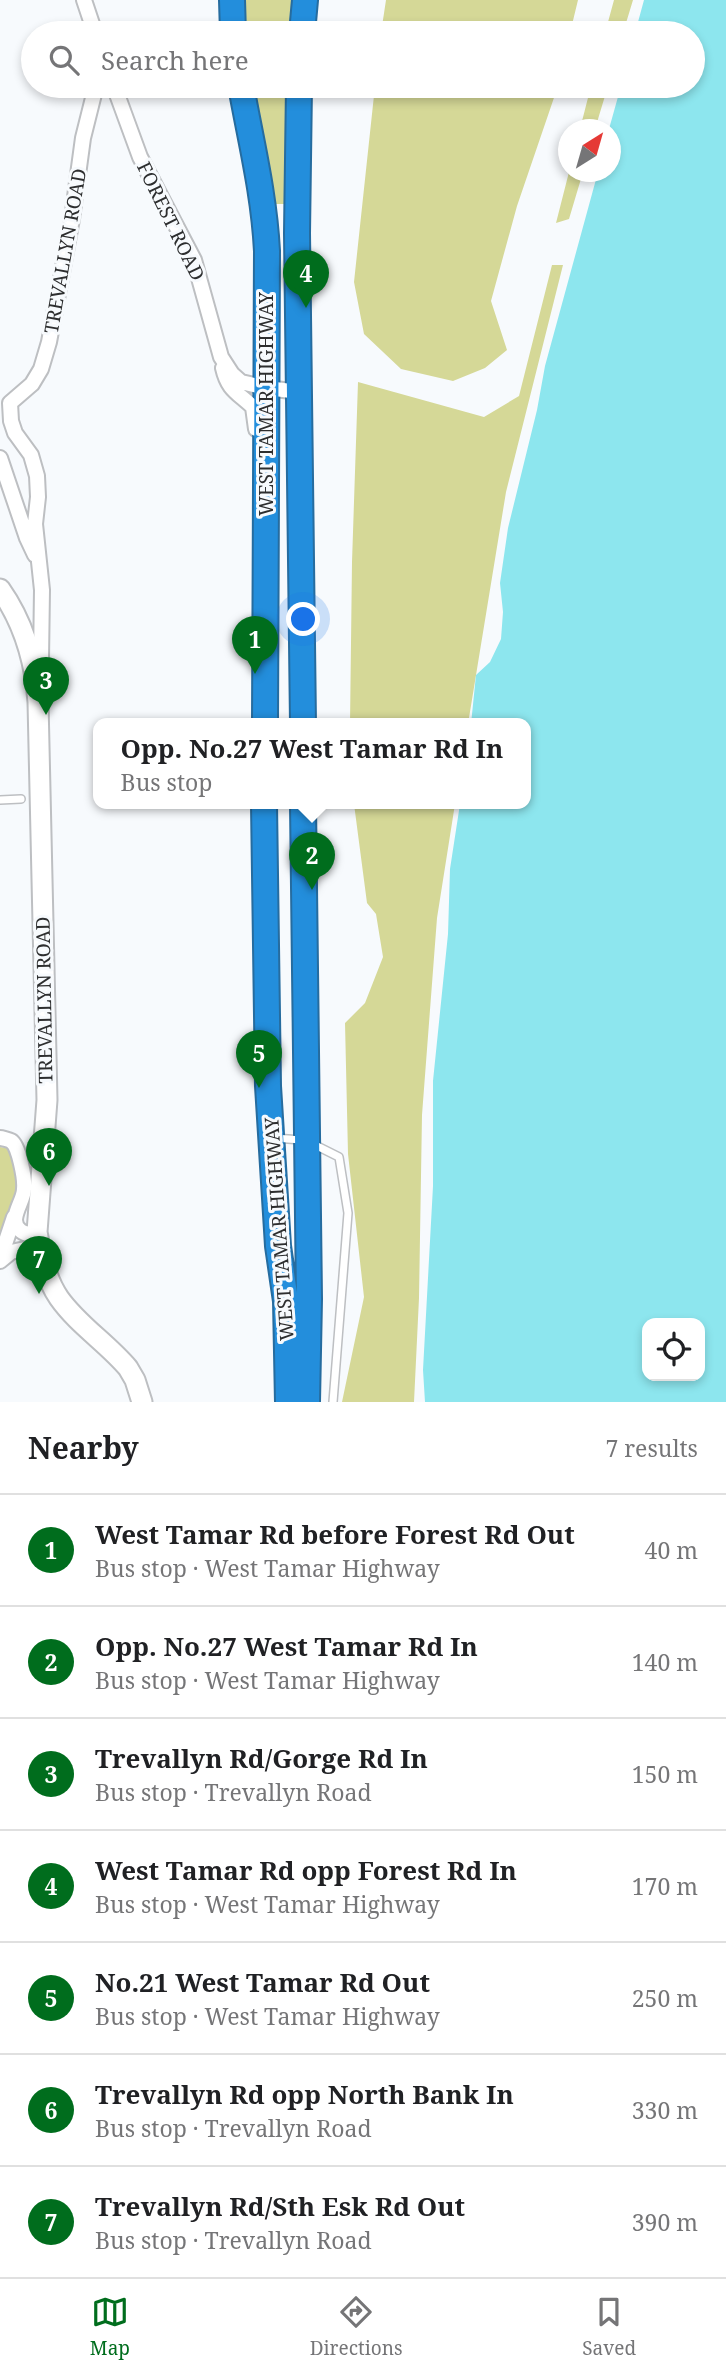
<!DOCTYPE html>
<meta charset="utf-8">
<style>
body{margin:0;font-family:"Noto Serif",serif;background:#f2f2f2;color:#202124}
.controls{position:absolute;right:21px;bottom:21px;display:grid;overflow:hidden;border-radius:14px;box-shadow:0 4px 10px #0003}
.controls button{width:63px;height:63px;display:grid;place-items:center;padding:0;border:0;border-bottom:2px solid #e0e0e0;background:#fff;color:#202124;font:35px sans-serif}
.compass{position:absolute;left:558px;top:119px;width:63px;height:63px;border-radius:50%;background:#fff;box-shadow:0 4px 10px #0003;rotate:37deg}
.you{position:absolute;left:304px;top:620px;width:24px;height:24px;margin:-18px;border:5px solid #fff;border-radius:50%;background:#1a73e8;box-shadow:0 0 0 10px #1a73e833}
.badge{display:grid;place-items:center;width:46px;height:46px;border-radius:50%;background:#006d1d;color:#fff;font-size:23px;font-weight:700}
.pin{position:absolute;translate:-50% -58px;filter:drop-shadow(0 2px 4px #0008)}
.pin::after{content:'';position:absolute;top:37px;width:24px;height:21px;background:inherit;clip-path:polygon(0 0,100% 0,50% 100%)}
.popup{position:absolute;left:93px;top:718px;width:438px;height:91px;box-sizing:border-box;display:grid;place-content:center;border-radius:14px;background:#fff;filter:drop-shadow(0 2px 5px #0005);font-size:23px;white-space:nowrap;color:#757577}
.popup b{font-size:26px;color:#202124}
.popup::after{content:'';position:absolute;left:50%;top:100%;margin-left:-14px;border:14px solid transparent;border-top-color:#fff}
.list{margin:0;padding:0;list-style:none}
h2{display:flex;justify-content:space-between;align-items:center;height:91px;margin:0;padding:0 28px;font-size:30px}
h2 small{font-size:23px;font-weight:400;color:#757577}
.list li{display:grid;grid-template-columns:46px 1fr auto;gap:21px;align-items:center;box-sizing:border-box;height:112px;padding:0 28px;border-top:2px solid #e0e0e0}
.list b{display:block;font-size:26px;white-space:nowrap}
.list p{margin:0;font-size:23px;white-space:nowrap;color:#757577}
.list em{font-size:23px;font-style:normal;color:#757577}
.icon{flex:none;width:38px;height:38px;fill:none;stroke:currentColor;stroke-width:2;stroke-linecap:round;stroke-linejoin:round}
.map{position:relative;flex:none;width:726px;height:1402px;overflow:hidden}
.search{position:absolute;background:#fff;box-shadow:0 4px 10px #0003;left:21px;right:21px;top:21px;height:77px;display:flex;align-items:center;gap:18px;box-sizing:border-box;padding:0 24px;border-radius:38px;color:#757577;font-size:26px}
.sheet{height:875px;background:#fff}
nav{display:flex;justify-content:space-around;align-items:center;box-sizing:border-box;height:98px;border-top:2px solid #e0e0e0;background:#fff;font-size:19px;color:#757577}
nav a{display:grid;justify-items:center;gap:4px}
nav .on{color:#006d1d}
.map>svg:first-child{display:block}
.green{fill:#d5d897}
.water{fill:#8de6ee;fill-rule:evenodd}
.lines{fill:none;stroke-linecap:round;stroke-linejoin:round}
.lane-casing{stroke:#bdbfc2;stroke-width:10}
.street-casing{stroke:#bdbfc2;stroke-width:18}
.secondary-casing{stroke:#bdbfc2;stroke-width:23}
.highway-casing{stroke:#266c9f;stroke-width:28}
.lane{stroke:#fff;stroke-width:7}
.street{stroke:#fff;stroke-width:14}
.secondary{stroke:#fff;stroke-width:19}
.highway{stroke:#238edc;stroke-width:24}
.labels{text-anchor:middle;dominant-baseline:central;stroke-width:6;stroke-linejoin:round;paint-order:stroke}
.street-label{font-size:19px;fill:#2d2e2f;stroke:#f7fafd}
</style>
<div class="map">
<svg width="726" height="1402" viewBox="0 0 726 1402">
<rect width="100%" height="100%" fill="#f7fafd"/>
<path class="green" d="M245,0H295L291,33H247Z
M386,0H578L570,33H381Z
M614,0H633L623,33H605Z
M253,86H290L286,204H276Z
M375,86H558L517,206L491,301L507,350L485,368L453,381L401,369L364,334L354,282Z
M591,86H608L595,129H580Z
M569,172H583L569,219L556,223Z
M552,265H563L506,492L468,724H350L352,562L358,382L484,417L519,396Z
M354,804H455L437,918L422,1115L419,1298L414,1402H342L364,1297L348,1154L345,1023L365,1003L383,957L376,914L367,903Z
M0,1147L7,1148C30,1177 11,1212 0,1242Z"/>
<path class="water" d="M644,0H726V1402H425L423,1370L433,1186V1081L448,934L450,869L460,804H526V724H471L476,675L490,662L501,639L503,612L500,583L508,528L537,410L545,366L598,172H610L609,129L621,86H693V33H635ZM647,1323H700V1376H647Z"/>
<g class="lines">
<defs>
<path id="lane" d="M0,800L21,799
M275,1138L301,1140
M313,1144L339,1157L348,1213L333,1402"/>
<path id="street" d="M84,0L95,33
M114,86L140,157L194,260L221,357L232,374L241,382L267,388L299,392
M223,368C228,390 237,392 253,407L256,429
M0,458L27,538L35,555
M39,678L41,659L42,590L35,524L38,497L37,476L31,455L15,433L11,421L10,403L32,384L41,369L49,342L72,219L83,138L96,86
M0,1138C2,1138 9,1140 11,1141C19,1146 25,1179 24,1189C24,1202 6,1221 21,1231C26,1235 31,1234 37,1232
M0,1259L14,1217
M0,1261L11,1252L39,1246"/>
<path id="secondary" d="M0,589C24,623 35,661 38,702L47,1100L37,1232C41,1255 46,1279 59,1298C78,1325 107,1343 128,1368L135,1380L142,1402"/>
<path id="highway" d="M232,0L233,33
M302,33L305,0
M241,86C251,142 264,193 267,251L265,724
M299,86L297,233L303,724
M264,804L268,1086L278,1246L286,1301L288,1402
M303,804L309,1299L307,1402"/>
</defs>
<use href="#lane" class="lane-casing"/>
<use href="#street" class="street-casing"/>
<use href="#secondary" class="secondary-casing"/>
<use href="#highway" class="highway-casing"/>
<use href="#lane" class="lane"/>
<use href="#street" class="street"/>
<use href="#secondary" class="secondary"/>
<use href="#highway" class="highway"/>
</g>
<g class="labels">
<g class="street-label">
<text transform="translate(171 221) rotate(64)">FOREST ROAD</text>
<text transform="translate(65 251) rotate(-80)">TREVALLYN ROAD</text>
<text transform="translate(266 404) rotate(-90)">WEST TAMAR HIGHWAY</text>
<text transform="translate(44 1000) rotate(-91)">TREVALLYN ROAD</text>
<text transform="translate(279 1229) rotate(-94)">WEST TAMAR HIGHWAY</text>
</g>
</g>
</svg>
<div class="controls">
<button><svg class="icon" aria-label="locate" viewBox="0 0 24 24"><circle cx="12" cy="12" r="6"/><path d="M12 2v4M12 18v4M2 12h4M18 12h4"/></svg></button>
</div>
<svg class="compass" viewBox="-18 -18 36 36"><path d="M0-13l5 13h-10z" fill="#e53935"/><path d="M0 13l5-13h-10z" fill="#757577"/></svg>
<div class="you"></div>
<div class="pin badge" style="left:255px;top:674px">1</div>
<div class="pin badge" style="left:312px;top:890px">2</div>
<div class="popup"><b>Opp. No.27 West Tamar Rd In</b>Bus stop</div>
<div class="pin badge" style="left:46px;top:715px">3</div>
<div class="pin badge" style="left:306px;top:308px">4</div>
<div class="pin badge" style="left:259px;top:1088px">5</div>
<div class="pin badge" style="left:49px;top:1186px">6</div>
<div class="pin badge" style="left:39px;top:1294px">7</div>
<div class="search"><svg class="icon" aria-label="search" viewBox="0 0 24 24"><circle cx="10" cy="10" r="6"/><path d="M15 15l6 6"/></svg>Search here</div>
</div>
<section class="sheet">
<h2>Nearby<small>7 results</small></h2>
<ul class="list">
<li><span class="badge">1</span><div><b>West Tamar Rd before Forest Rd Out</b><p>Bus stop · West Tamar Highway</p></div><em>40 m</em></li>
<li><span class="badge">2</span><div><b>Opp. No.27 West Tamar Rd In</b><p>Bus stop · West Tamar Highway</p></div><em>140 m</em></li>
<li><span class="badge">3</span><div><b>Trevallyn Rd/Gorge Rd In</b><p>Bus stop · Trevallyn Road</p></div><em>150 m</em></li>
<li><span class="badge">4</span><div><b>West Tamar Rd opp Forest Rd In</b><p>Bus stop · West Tamar Highway</p></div><em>170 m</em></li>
<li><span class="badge">5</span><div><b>No.21 West Tamar Rd Out</b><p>Bus stop · West Tamar Highway</p></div><em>250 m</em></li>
<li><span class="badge">6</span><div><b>Trevallyn Rd opp North Bank In</b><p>Bus stop · Trevallyn Road</p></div><em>330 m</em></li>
<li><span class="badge">7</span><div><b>Trevallyn Rd/Sth Esk Rd Out</b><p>Bus stop · Trevallyn Road</p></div><em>390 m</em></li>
</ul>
</section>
<nav>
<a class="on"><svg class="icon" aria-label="map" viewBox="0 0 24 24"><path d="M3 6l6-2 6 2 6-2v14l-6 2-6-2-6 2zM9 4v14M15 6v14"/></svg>Map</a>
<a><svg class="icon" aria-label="directions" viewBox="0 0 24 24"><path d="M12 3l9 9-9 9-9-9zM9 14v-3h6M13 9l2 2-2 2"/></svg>Directions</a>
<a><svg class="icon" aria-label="saved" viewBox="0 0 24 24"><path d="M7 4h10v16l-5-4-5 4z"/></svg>Saved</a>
</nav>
